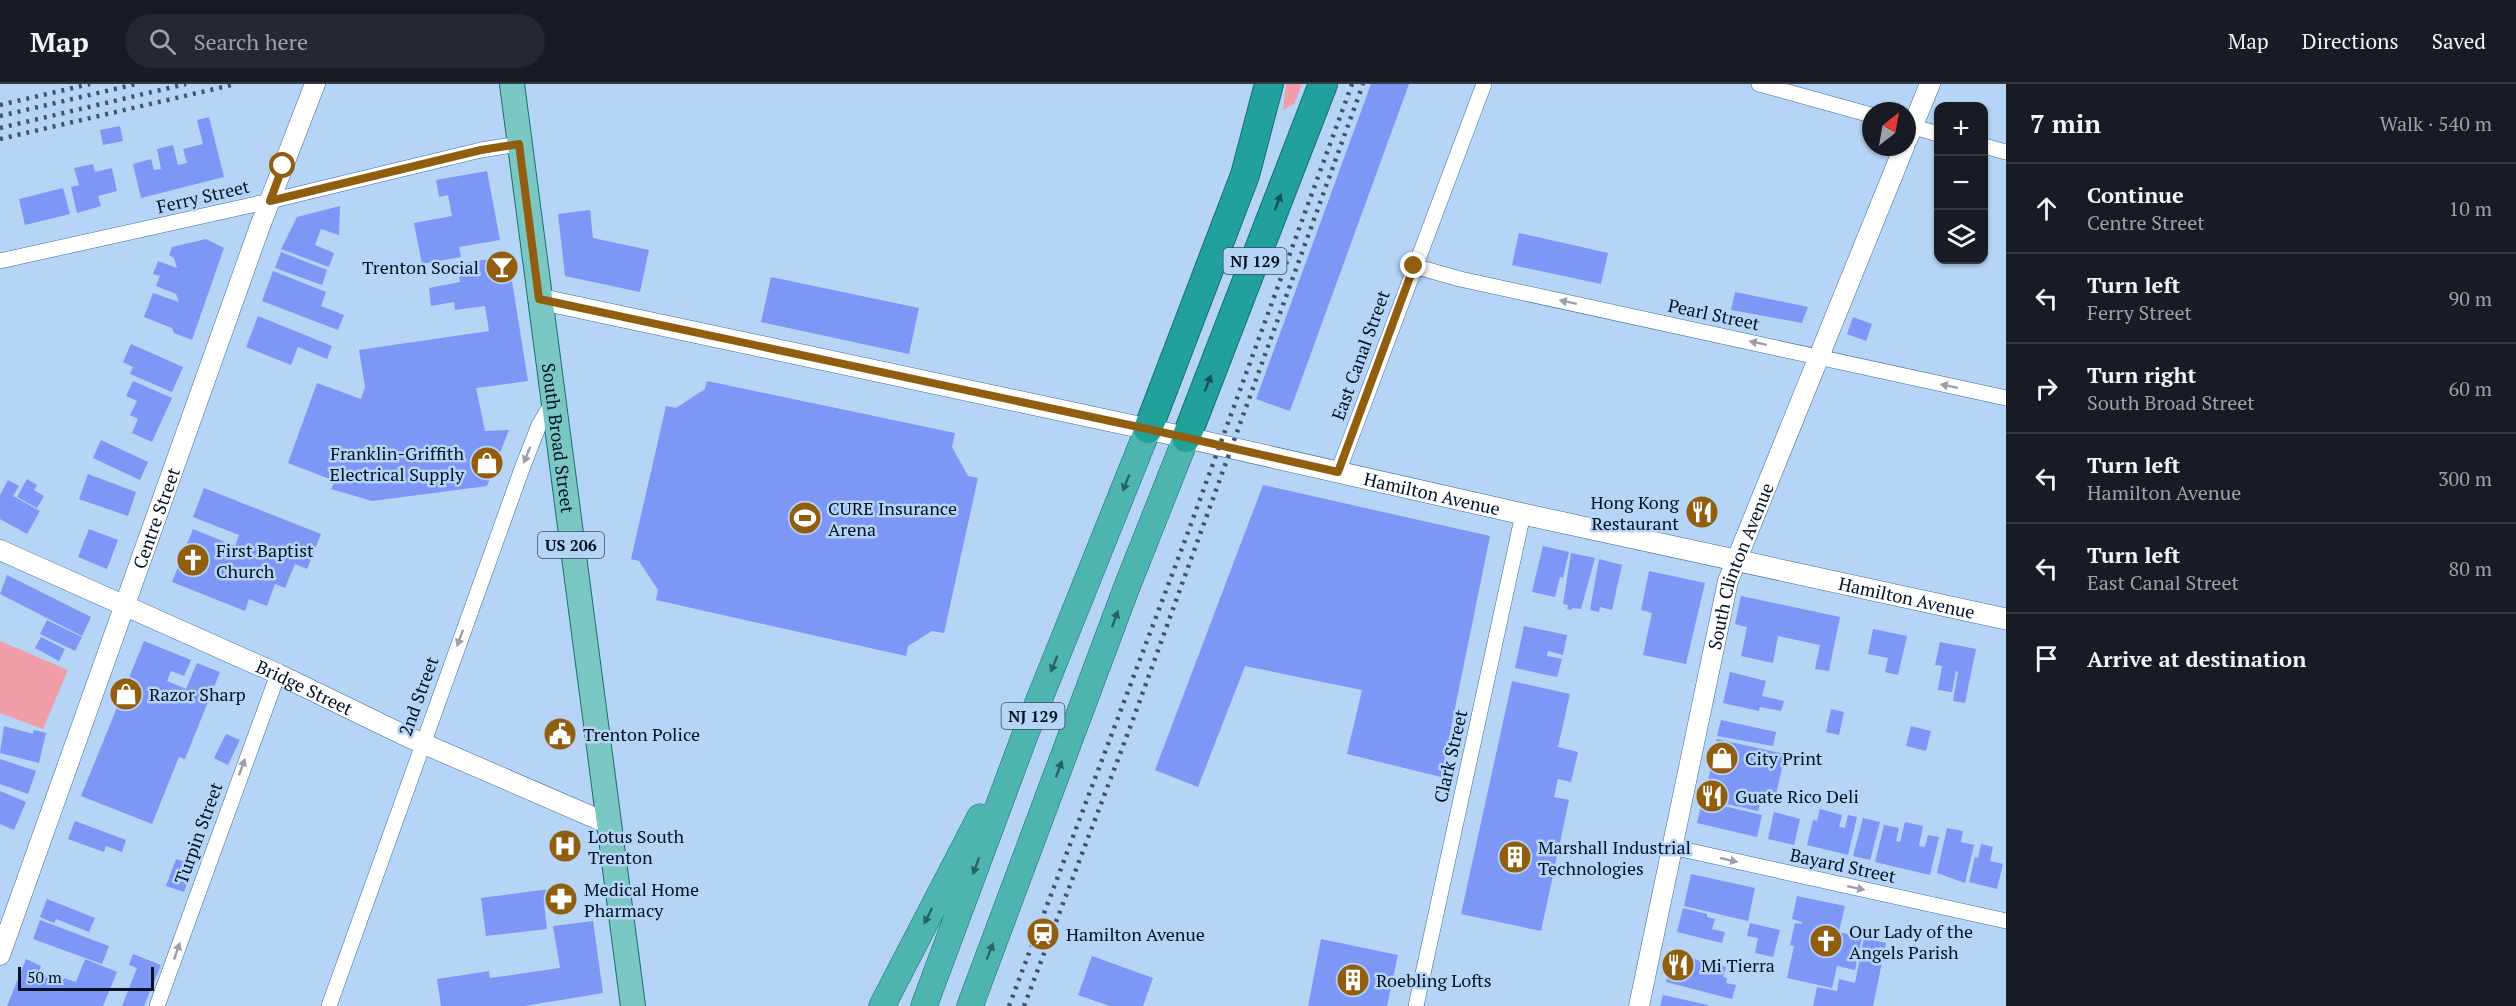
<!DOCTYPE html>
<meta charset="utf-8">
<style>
body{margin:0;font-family:"PT Serif",serif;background:#242831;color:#f1f3f6}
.controls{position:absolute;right:18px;top:18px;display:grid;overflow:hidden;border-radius:12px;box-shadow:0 2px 4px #0004}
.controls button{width:54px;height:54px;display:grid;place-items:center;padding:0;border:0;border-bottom:2px solid #363941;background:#171b24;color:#f1f3f6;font:30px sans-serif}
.compass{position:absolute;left:1862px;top:18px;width:54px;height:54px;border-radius:50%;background:#171b24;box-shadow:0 2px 4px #0004;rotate:31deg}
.scale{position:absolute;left:18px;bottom:15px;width:136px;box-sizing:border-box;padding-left:6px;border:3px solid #011124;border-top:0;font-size:16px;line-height:21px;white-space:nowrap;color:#011124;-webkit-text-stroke:4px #b5d4f6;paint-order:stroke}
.stop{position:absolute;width:18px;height:18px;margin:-14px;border:4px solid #915e0f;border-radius:50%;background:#fff}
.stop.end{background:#915e0f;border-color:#fff;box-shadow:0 2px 6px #0008}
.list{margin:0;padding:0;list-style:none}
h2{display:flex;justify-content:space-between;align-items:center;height:78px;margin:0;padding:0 24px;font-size:26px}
h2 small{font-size:20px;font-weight:400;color:#9ea1a6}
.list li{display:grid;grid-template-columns:39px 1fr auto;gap:18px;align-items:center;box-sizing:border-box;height:90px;padding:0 24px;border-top:2px solid #363941}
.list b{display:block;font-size:22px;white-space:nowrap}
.list p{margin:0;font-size:20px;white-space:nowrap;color:#9ea1a6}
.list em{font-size:20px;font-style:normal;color:#9ea1a6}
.icon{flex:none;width:33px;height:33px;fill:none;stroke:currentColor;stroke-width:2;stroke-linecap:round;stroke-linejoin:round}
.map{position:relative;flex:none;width:2006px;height:922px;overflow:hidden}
header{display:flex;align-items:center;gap:36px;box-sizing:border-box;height:84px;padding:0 30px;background:#171b24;border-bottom:2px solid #363941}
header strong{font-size:28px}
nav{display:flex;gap:33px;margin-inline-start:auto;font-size:21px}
.search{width:420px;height:54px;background:#242831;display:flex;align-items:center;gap:15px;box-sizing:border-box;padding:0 21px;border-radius:33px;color:#9ea1a6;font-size:22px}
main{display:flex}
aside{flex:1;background:#171b24}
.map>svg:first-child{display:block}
.green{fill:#f19da8}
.building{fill:#7d97f6}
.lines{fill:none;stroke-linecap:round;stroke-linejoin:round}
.minor-casing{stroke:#3b6b9e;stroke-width:16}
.tertiary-casing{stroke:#3b6b9e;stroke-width:21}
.secondary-casing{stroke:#3b6b9e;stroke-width:22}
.primary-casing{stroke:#166f72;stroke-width:26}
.trunk-casing{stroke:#166f72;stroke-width:27}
.motorway-casing{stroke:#166f72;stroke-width:30}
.minor{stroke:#fff;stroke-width:15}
.tertiary{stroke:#fff;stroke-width:20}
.secondary{stroke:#fff;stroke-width:21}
.primary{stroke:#7ac7c4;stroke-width:24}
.trunk{stroke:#4eb4b0;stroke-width:26}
.motorway{stroke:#22a19c;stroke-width:28}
.rail{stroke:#3f546c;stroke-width:4.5;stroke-dasharray:3 6;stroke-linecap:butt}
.oneway{fill:#10525a}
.oneway2{fill:#99a0a7}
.oneway3{fill:#28626a}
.route{stroke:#915e0f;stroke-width:8}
.labels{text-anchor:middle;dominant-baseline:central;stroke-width:5;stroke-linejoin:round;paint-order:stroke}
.shield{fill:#b5d4f6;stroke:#374c63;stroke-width:1.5}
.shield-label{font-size:16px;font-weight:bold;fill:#011124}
.street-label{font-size:18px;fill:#011124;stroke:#b5d4f6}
.poi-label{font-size:18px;fill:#011124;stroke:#b5d4f6;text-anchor:start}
</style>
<header>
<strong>Map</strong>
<div class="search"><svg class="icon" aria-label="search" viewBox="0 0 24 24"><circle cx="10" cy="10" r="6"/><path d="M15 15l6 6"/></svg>Search here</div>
<nav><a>Map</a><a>Directions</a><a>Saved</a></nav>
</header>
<main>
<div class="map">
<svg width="2006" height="922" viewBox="0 0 2006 922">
<rect width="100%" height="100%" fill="#b5d4f6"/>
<path class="green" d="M1286,0H1302L1294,20L1283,26Z
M0,557L68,586L43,645L0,629Z"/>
<path class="building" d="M1371,0H1409L1290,327L1256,315Z
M209,33L224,93L141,114L133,80L151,75L154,86L161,85L157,65L173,61L178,81L187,79L183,65L203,60L197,36Z
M120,42L123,57L103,61L100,46Z
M93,80L95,88L112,84L117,107L98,112L101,122L77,129L71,103L79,101L74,84Z
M487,87L500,156L459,163L461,173L422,180L414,139L452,132L448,111L439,113L436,96Z
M63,104L70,130L25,141L19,115Z
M340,122L339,151L321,145L315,161L334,169L329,183L281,165L297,133Z
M590,126L593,154L649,166L640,208L565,192L558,130Z
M1519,149L1608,169L1601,200L1512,181Z
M206,155L224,164L192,256L174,249L172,244L144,233L153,209L179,218L176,210L156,202L160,192L153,190L158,177L177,184L174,174L169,171L172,163Z
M281,168L327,186L322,201L275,184Z
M508,172L528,297L476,304L485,347L509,346L487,402L372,417L331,405L335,397L288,379L317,299L361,315L365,303L359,266L489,247L485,222L455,226L454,218L431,222L429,204L460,198L457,180Z
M273,187L326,208L321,222L344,231L338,246L262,217Z
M771,193L919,224L909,270L761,238Z
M1735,208L1808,223L1802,239L1731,226Z
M258,232L332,262L327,275L298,263L291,281L246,263Z
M1853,233L1872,240L1866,257L1847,250Z
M131,260L183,283L172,308L130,290L133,283L123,278Z
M133,297L172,314L152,358L132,349L138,335L130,331L137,317L126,312Z
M707,297L955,349L952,363L968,392L978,394L944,549L932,547L908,562L906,572L656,516L658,506L639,477L631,475L666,322L676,324L705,305Z
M101,356L148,378L140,396L93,374Z
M88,390L136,408L128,432L79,415Z
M27,395L37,401L34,406L44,412L37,424L17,413Z
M8,396L19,402L13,412L40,427L27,450L0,435V411Z
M1263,401L1490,452L1441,693L1347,670L1362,606L1245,582L1198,703L1155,686Z
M204,404L321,450L307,485L295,480L285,504L275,500L267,522L249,515L245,527L172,498L193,445L235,462L239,451L193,433Z
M89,445L118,456L107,485L78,473Z
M1543,462L1569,468L1563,494L1560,493L1555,513L1532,508Z
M1571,469L1595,474L1581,525L1572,524V526L1567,525L1568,521L1563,520Z
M1599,475L1622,481L1612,526L1600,523L1599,528L1590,526Z
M1649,487L1705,499L1686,580L1643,571L1652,529L1641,526Z
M7,491L91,533L82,552L0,510Z
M1741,512L1840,533L1829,587L1815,585L1820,561L1778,552L1773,579L1741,572L1747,543L1735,540Z
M47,536L82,553L75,567L40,550Z
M1524,542L1567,551L1563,571L1548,567L1547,572L1562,575L1557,593L1515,584Z
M1873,545L1907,552L1898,591L1885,588L1888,574L1868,570Z
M41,553L65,565L59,577L35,564Z
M144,557L191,576L184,592L171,587L167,597L186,605L197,579L220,588L185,675L179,673L152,740L81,712Z
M1940,558L1976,565L1965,619L1953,617L1958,588L1956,587L1952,608L1938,606L1942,582L1935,581Z
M1730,588L1766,597L1762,612L1784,617L1781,627L1760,623L1759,627L1723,619Z
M1512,597L1570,610L1558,663L1578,668L1571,698L1558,695L1554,713L1569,716L1541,847L1461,830Z
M1831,625L1844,628L1839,651L1826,648Z
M1721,636L1776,648L1773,662L1717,652Z
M4,642L33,650L34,646L46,649L39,679L0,669Z
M1911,642L1931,647L1926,667L1906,662Z
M226,650L240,656L228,681L214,674Z
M1717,655L1785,670L1775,715L1762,712L1758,727L1704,715Z
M0,675L36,687L28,710L0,700Z
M0,707L26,718L14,746L0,740Z
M1702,717L1762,731L1757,753L1697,739Z
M1820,725L1842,731L1839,743L1845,744L1848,731L1857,733L1848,771L1807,761L1813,736L1817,737Z
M1774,728L1800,735L1794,761L1768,755Z
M1863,734L1880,738L1870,776L1853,772Z
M75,737L126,756L122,768L106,762L104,768L68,755Z
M1905,738L1923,742L1919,762L1925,763L1928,751L1939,753L1930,791L1875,778L1884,741L1899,744L1896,757L1900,758Z
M1947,744L1963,747L1961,758L1974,761L1965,799L1937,789Z
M1981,760L1993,763L1990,777L2003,780L1997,805L1969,798L1975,773L1978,774Z
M176,775L194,781L184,808L166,802Z
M1691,790L1755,804L1748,837L1684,822Z
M572,802L574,816L544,820L547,845L486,852L481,814Z
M1797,812L1845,822L1839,848L1862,853L1855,886L1837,882L1832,904L1787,894L1794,862L1790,861L1795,839L1802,840V838L1792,835Z
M47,815L95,834L89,848L56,835L54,839L40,833Z
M1683,824L1707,830V833L1715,835L1712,845L1725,848L1722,859L1677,848Z
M40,836L109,862L102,880L33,855Z
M593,837L603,909L524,922H441L437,895L489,887L490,894L560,884L553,842Z
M1750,839L1780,846L1773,873L1755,869L1758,854L1747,852Z
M1864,854L1886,859L1873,922H1813L1817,903L1837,907L1839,895L1855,899Z
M1321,855L1398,871L1387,922H1308Z
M133,870L161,881L144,922H122L137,884L129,881Z
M1673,870L1726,883L1723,893L1727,894L1726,899L1736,901L1732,915L1666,898Z
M1092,872L1153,894L1143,922H1110L1078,911Z
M26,875L41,882L38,889L62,899L64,894L76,898L85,875L117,888L103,922H7Z
M1663,911L1708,921V922H1660Z"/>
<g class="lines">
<defs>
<path id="minor" d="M1759,0L1871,31
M1907,41L1938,50
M1984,62L2006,68
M0,177L270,117L481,66L519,60
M1414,182L1460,195L2006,314
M1338,388L1484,0
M1672,763L2006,837
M157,922L278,590
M329,922L523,382L539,341L553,318
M1416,922L1523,430"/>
<g id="tertiary">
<path d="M1907,56L1930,0"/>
<path id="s1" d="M0,466L278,590L408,653L609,740"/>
<path id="s2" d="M0,871L260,142L315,0"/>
<path id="s3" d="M1639,922L1728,497L1904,63"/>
</g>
<g id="secondary">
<path id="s4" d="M539,215L1148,345L1523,430L2006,535"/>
</g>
<g id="primary">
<path id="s5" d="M512,0L633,922"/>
</g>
<path id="trunk" d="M882,922L980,733
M924,922L1025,651L1148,345
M970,922L1126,505L1186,354"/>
<path id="motorway" d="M1148,345L1245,91L1269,0
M1186,354L1323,0"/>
</defs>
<use href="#minor" class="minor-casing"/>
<use href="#tertiary" class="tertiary-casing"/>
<use href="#secondary" class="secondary-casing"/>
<use href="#primary" class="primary-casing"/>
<use href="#trunk" class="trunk-casing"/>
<use href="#motorway" class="motorway-casing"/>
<use href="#minor" class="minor"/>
<use href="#tertiary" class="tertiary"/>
<use href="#secondary" class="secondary"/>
<use href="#primary" class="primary"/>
<use href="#trunk" class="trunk"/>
<use href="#motorway" class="motorway"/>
<path class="rail" d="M0,21L90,0
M0,32L136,0
M0,44L186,0
M0,55L236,0
M1009,922L1184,459L1352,0
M1024,922L1131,641L1363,0"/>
</g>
<defs><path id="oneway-solid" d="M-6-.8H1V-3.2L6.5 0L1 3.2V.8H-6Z" transform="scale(1.5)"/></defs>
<g class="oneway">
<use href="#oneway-solid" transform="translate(1278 118) rotate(-69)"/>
<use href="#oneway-solid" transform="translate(1208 299) rotate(-69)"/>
</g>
<g class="oneway2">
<use href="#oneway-solid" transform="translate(1568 218) rotate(-168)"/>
<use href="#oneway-solid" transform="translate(1758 259) rotate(-168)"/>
<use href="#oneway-solid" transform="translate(1949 302) rotate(-168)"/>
<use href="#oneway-solid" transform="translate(527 371) rotate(112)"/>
<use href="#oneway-solid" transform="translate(460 554) rotate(110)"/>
<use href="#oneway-solid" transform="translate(242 683) rotate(-70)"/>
<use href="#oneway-solid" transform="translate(1729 776) rotate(13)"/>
<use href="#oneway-solid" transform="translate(1856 804) rotate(12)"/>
<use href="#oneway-solid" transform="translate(177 867) rotate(-71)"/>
</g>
<g class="oneway3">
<use href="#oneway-solid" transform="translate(1126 399) rotate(111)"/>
<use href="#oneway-solid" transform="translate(1115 535) rotate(-70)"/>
<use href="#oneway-solid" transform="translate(1054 580) rotate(112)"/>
<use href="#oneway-solid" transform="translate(1059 685) rotate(-70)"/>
<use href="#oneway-solid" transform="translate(976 782) rotate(110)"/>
<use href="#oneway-solid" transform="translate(928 832) rotate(117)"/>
<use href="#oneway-solid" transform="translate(990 867) rotate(-69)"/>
</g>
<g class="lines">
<path class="route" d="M283,82L270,117L481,66L519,60L539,215L1148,345L1338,388L1414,182"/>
</g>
<defs>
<symbol id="bar-disc" viewBox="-11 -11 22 22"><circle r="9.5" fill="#915e0f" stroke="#b5d4f6"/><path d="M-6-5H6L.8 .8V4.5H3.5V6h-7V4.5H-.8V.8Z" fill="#fff"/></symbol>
<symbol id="shop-disc" viewBox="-11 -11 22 22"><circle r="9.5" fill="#915e0f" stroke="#b5d4f6"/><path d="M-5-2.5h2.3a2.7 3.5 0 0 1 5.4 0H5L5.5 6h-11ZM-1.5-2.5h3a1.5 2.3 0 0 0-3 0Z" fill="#fff"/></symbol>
<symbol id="restaurant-disc" viewBox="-11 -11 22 22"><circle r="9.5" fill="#915e0f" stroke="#b5d4f6"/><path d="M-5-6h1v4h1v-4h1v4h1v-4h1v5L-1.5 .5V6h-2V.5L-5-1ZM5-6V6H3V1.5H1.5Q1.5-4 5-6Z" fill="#fff"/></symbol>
<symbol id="stadium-disc" viewBox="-11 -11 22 22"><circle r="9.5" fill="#915e0f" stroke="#b5d4f6"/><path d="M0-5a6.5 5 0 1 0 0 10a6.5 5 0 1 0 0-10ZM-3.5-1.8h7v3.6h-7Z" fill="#fff"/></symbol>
<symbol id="church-disc" viewBox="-11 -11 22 22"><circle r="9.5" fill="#915e0f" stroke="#b5d4f6"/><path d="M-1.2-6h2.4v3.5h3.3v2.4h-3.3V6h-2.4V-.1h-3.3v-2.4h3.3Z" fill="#fff"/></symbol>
<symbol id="civic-disc" viewBox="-11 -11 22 22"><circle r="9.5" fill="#915e0f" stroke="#b5d4f6"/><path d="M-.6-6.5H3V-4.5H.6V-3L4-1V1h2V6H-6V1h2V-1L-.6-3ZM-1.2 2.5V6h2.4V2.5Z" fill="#fff"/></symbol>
<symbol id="hospital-disc" viewBox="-11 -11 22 22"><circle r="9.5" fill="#915e0f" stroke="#b5d4f6"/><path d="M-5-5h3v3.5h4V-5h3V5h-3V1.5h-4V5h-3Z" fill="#fff"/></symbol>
<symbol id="building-disc" viewBox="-11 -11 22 22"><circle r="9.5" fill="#915e0f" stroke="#b5d4f6"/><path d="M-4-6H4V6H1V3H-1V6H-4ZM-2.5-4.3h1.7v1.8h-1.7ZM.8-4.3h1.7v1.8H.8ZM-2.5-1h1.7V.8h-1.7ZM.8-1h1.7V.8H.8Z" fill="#fff"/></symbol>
<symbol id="pharmacy-disc" viewBox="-11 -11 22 22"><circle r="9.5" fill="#915e0f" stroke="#b5d4f6"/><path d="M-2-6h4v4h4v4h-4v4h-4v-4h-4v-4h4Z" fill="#fff"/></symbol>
<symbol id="station-disc" viewBox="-11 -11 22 22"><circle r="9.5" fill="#915e0f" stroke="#b5d4f6"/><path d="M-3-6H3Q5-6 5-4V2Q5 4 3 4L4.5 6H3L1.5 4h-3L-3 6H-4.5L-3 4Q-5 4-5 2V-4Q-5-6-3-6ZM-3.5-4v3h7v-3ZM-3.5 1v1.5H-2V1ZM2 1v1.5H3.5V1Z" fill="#fff"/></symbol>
</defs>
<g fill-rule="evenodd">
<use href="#bar-disc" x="483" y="164" width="38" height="38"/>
<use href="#shop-disc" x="468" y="360" width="38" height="38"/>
<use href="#restaurant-disc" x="1683" y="409" width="38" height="38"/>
<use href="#stadium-disc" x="786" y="415" width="38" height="38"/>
<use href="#church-disc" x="174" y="457" width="38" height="38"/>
<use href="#shop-disc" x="107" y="591" width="38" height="38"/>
<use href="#civic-disc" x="541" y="631" width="38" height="38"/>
<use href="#shop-disc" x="1703" y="655" width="38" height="38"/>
<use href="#restaurant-disc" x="1693" y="693" width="38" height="38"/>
<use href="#hospital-disc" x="546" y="743" width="38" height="38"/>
<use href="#building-disc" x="1496" y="754" width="38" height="38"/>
<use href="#pharmacy-disc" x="542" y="796" width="38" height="38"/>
<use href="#station-disc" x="1024" y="831" width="38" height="38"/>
<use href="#church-disc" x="1807" y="838" width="38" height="38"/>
<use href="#restaurant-disc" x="1659" y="862" width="38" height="38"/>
<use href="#building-disc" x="1334" y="877" width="38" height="38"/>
</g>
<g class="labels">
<g class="shield">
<rect x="1223.5" y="164" width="63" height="26" rx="4.5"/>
<rect x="538" y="448" width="66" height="26" rx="4.5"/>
<rect x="1001.5" y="619" width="63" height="26" rx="4.5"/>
</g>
<g class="shield-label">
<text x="1255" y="177">NJ 129</text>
<text x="571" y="461">US 206</text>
<text x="1033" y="632">NJ 129</text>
</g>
<g class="street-label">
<text transform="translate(203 112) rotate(-13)">Ferry Street</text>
<text transform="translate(1714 230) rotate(12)">Pearl Street</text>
<text transform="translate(1360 271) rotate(-70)">East Canal Street</text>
<text stroke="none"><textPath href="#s5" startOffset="357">South Broad Street</textPath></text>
<text stroke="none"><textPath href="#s4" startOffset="914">Hamilton Avenue</textPath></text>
<text stroke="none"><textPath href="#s2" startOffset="464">Centre Street</textPath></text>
<text stroke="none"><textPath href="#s3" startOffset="452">South Clinton Avenue</textPath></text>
<text stroke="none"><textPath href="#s4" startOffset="1400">Hamilton Avenue</textPath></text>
<text stroke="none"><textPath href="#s1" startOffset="334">Bridge Street</textPath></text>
<text transform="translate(418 612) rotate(-70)">2nd Street</text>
<text transform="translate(1450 672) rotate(-77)">Clark Street</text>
<text transform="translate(198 749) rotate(-70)">Turpin Street</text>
<text transform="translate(1843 781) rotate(12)">Bayard Street</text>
</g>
<g class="poi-label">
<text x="479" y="183" text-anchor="end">Trenton Social</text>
<text x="464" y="369" text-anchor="end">Franklin-Griffith<tspan x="464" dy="21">Electrical Supply</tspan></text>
<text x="1679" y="418" text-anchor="end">Hong Kong<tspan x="1679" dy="21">Restaurant</tspan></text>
<text x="828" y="424">CURE Insurance<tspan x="828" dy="21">Arena</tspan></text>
<text x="216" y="466">First Baptist<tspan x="216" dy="21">Church</tspan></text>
<text x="149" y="610">Razor Sharp</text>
<text x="583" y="650">Trenton Police</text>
<text x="1745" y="674">City Print</text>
<text x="1735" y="712">Guate Rico Deli</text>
<text x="588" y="752">Lotus South<tspan x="588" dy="21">Trenton</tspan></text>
<text x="1538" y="763">Marshall Industrial<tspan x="1538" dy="21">Technologies</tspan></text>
<text x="584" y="805">Medical Home<tspan x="584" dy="21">Pharmacy</tspan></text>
<text x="1849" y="847">Our Lady of the<tspan x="1849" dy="21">Angels Parish</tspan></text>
<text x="1066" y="850">Hamilton Avenue</text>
<text x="1701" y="881">Mi Tierra</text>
<text x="1376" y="896">Roebling Lofts</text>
</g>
</g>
</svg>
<div class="controls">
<button>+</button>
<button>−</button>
<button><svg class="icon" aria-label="layers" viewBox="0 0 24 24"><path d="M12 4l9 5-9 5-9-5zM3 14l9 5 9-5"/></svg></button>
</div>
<svg class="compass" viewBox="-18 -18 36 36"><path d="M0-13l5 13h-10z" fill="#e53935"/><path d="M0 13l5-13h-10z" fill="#9ea1a6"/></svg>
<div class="scale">50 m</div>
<div class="stop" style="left:283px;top:82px"></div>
<div class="stop end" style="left:1414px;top:182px"></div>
</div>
<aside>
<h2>7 min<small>Walk · 540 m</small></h2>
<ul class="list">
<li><svg class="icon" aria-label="ahead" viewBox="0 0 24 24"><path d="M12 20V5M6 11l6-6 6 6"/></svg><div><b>Continue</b><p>Centre Street</p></div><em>10 m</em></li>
<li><svg class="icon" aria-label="left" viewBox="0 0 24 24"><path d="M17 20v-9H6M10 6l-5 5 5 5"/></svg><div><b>Turn left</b><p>Ferry Street</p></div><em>90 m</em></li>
<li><svg class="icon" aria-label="right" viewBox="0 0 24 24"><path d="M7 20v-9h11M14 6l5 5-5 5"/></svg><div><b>Turn right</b><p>South Broad Street</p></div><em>60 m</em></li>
<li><svg class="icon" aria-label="left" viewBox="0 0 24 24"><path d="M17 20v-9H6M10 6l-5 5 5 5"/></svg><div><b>Turn left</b><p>Hamilton Avenue</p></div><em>300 m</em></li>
<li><svg class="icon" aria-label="left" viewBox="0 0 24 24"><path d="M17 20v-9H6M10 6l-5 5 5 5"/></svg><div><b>Turn left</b><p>East Canal Street</p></div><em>80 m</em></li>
<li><svg class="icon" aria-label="arrive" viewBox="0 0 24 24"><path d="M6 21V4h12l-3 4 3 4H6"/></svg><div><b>Arrive at destination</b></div></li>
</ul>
</aside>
</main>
